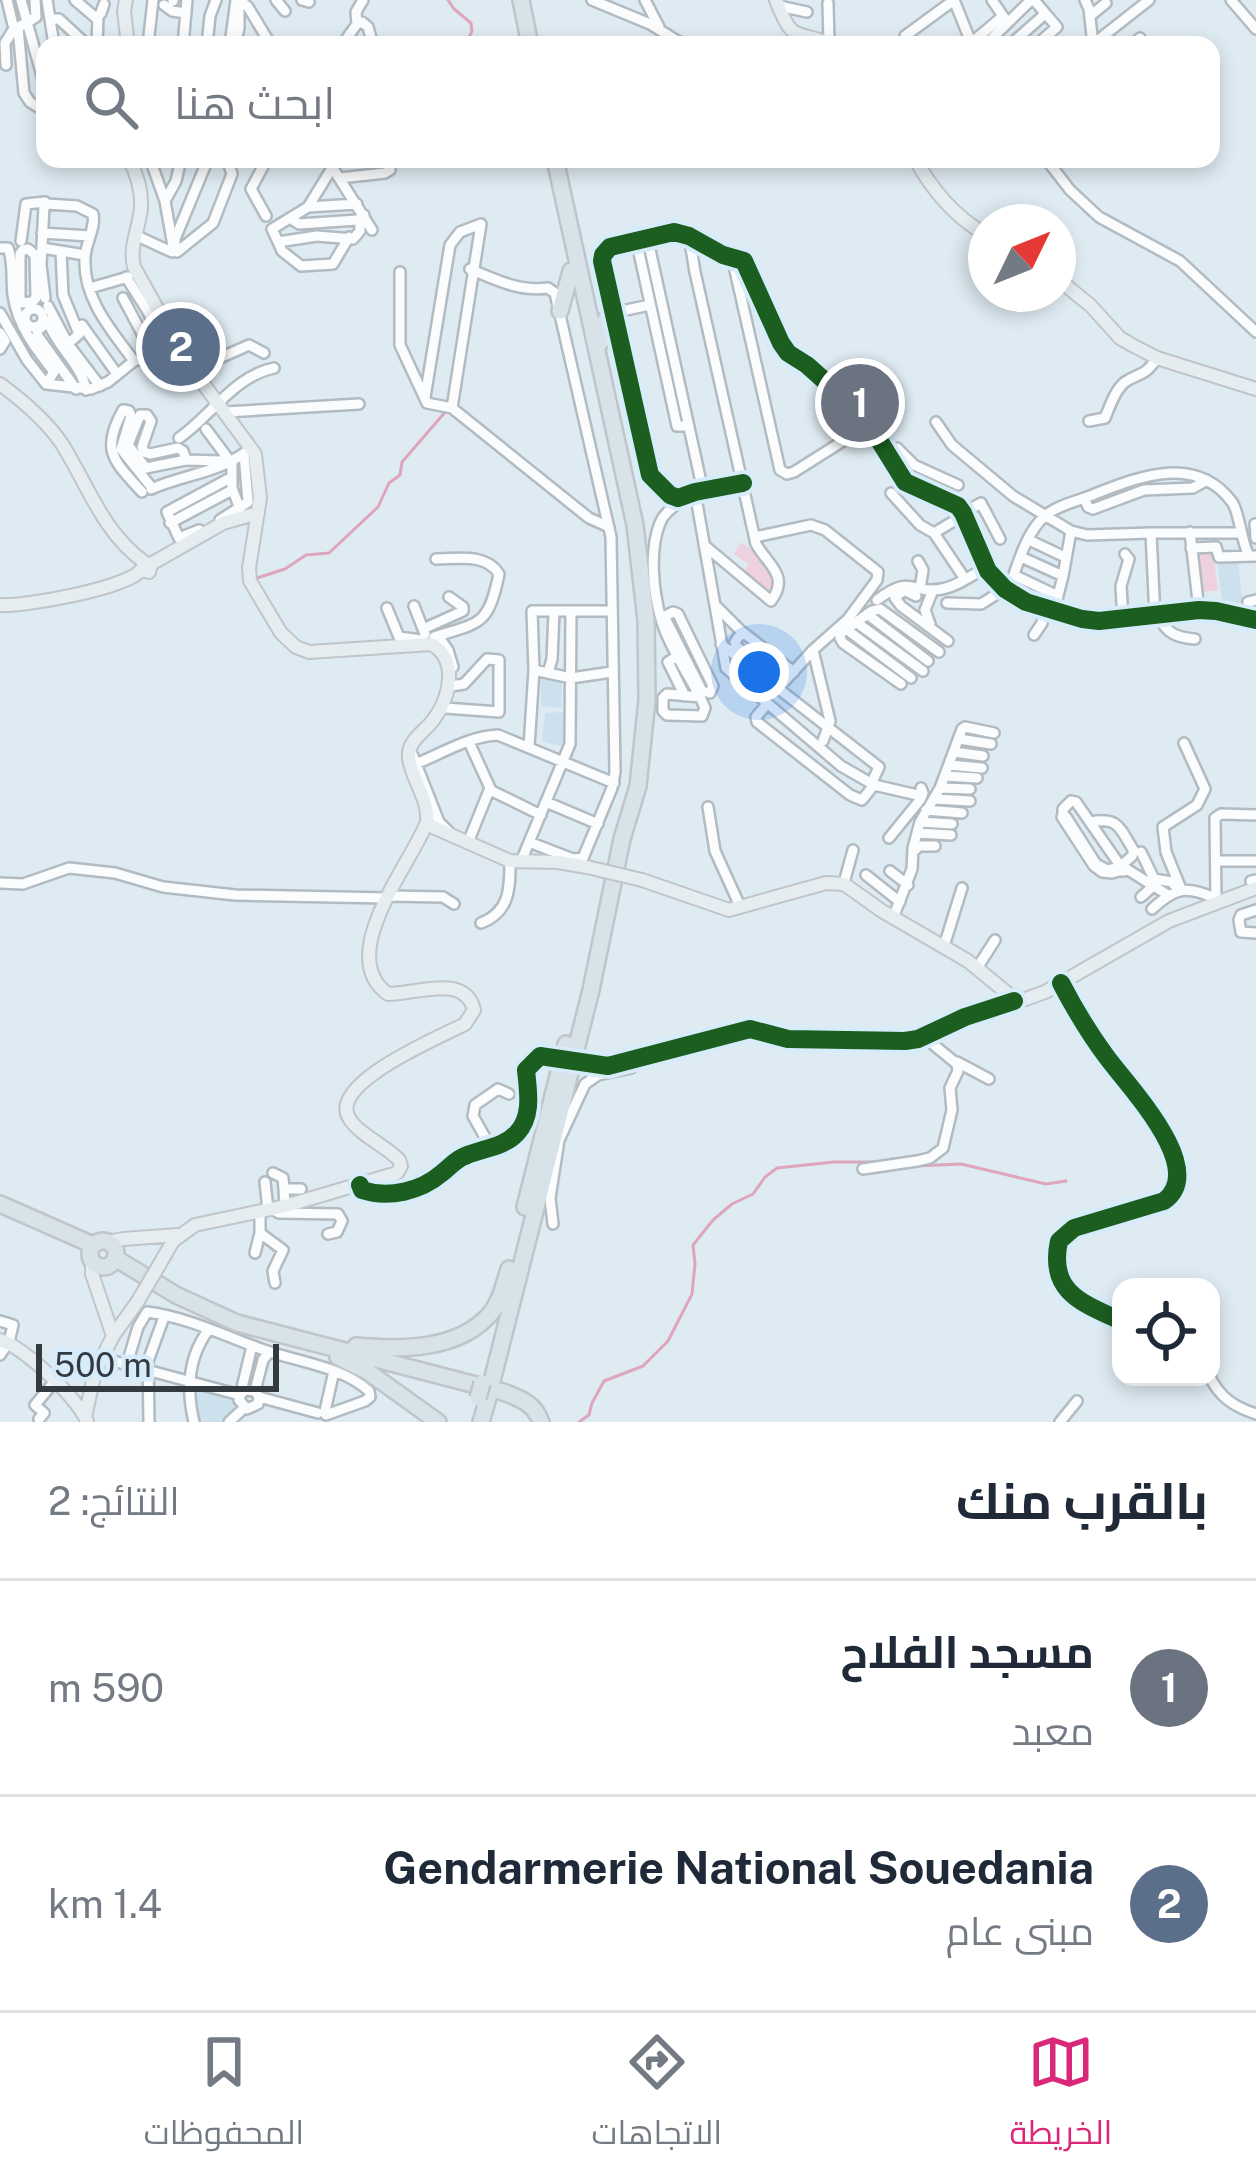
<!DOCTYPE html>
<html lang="ar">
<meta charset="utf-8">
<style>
body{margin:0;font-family:"Public Sans",Cairo,sans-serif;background:#f2f2f3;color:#1f2937;direction:rtl}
.controls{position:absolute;right:36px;bottom:36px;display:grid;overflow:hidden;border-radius:24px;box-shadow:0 6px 18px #0003}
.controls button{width:108px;height:108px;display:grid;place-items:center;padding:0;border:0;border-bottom:3px solid #e0e1e3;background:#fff;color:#1f2937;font:60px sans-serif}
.compass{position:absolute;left:968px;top:204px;width:108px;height:108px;border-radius:50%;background:#fff;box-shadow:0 6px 18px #0003;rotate:47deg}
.scale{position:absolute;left:36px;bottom:30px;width:243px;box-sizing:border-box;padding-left:12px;border:6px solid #333b41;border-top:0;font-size:33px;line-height:42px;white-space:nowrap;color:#333b41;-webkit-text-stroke:9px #d7ecfb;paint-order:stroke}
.you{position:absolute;left:759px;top:672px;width:42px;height:42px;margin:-30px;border:9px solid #fff;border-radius:50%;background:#1a73e8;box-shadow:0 0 0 18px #1a73e833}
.badge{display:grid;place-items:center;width:78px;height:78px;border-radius:50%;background:#db2777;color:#fff;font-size:39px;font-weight:700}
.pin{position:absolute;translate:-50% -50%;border:6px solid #fff;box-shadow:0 3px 12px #0006}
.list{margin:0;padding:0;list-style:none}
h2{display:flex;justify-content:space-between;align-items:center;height:156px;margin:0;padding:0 48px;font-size:51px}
h2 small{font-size:39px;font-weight:400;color:#747a83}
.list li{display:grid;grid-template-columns:78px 1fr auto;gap:36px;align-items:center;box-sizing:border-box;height:216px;padding:0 48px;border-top:3px solid #e0e1e3}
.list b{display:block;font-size:45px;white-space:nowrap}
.list p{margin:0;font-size:39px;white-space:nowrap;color:#747a83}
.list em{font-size:39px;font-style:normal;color:#747a83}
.icon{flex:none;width:66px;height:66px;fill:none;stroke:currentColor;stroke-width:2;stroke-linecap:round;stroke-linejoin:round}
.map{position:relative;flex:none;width:1256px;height:1422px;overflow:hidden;direction:ltr}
.search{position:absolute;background:#fff;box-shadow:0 6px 18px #0003;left:36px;right:36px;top:36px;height:132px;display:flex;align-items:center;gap:30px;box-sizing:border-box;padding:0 42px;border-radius:24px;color:#747a83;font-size:45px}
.sheet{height:588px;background:#fff}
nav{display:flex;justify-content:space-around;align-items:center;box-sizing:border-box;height:168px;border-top:3px solid #e0e1e3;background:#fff;font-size:33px;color:#747a83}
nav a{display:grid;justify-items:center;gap:6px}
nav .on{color:#db2777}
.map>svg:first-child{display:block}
.built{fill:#cce0ee}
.green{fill:#efd0df}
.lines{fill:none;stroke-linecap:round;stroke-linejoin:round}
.stream{stroke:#dea5bc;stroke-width:3}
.minor-casing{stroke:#b2bbc1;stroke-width:14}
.major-casing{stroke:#c0c5ca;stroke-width:16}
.highway-casing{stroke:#c0c5ca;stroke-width:20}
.minor{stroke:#fafcfd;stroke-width:9}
.major{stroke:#e5edf1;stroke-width:12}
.highway{stroke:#d7e2e9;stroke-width:15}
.minor-bridge-casing{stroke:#b2bbc1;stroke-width:14;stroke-linecap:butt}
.major-bridge-casing{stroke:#c0c5ca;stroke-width:16;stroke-linecap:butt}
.highway-bridge-casing{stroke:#c0c5ca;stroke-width:20;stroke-linecap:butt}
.minor-bridge{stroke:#fafcfd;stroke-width:9}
.major-bridge{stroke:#e5edf1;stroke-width:12}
.highway-bridge{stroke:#d7e2e9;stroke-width:15}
.cycleway-casing{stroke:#d7ecfb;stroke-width:26}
.cycleway{stroke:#1b5e20;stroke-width:18}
</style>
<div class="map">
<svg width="1256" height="1422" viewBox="0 0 1256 1422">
<rect width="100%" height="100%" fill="#dfebf3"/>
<path class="built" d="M1238,558L1243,610L1223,607L1217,561Z
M541,679H562L561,708L541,706Z
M565,712L567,719L564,742L561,746L542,742L545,713Z
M193,1386L210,1389L211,1392L233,1399L235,1410L224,1422H199Z"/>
<path class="green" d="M741,542C758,556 779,569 773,593L768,596L741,575L755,555L748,564L734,554Z
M1213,551L1218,590L1197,593L1192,553Z"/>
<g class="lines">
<path class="stream" d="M448,0L454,9L471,23L472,31L468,40L472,45
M257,578L285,569L306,555L329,553L378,507L389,483L400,475L402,462L447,410
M916,1166L961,1164L1046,1184L1066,1181
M579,1422L589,1415L592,1403L604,1381L643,1366L668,1341L692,1294L695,1264L693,1245L713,1220L732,1204L753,1194L765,1177L777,1168L834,1162H884"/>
<defs>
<path id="minor" d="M7,0L13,25L17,28L36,17L35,0
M21,0L45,87
M47,0L54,45
M75,0L96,18L101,13L104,4
M240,0L248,7L271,45
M276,0L285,11
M302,0L309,2
M592,0L650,24L684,45
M645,0L659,27
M954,0L972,45
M992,0L1005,19
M1034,0L1057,27L1042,40
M1085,0L1089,9L1093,45
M1231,0L1256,29
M173,1V0
M828,3L829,43
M164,5L172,11L186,13
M779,6L807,12
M1090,16L1106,3
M52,19H59L87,45
M357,24L362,22L368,27L373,45
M18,28L24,93L30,102L41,109L45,108
M905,36L954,0
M971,43L1003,16
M1093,44L1149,0
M97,45L98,17
M148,45L153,0
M183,45L187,0
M207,45L210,16L216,0
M230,45L236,0
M235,45L239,28V5
M342,45L357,24L356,12L363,0
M985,45L1031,0
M1010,45L1045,14
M1132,45L1140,38
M6,65L5,43L15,27
M150,159L165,201
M327,159L372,230
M1046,159L1070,190L1099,217L1180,261L1256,332
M332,168L308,207L272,229L278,242L317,236L353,239L360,231V219L364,215
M340,178L385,173L390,170V159
M47,204L77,206L93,214C96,229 85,243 85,259C83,299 112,331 134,361
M44,206L41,265L45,298
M308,207L357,204
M266,216L251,189L267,159
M290,218L299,224L357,220
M42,233L90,236
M135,235L172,252
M647,236L703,491
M689,236L695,272L756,544C768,565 790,576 771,601L704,545
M636,239L677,426H689
M21,241L26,204L45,202L47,205
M278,242L282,251L301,266L333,264L349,237
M173,246L165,201L176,181L181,159
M175,246V239L208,159
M0,248H8C14,262 11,280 13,295C17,325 36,349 54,372L46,384L27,360L0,313
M42,248L85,255
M61,251L63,295L79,334L68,344
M177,252L213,223L232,174L227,159
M732,257L780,470L787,474L794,472L843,441L853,427L868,422
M470,269C496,280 520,292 548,288L555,293L611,537L615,772L612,788L583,858L573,859L529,842
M400,272V345L427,403L452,408L589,518L609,527
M126,277L147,310L168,353
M90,288L128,277
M123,298L154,356
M20,303V254L23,250L28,249L35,255L36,298L32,302L20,303
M48,306L68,344L100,386
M25 318a9 9 0 1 1 18 0a9 9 0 1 1-18 0Z
M612,313L650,305
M53,318L38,330L37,335L76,389
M48,322C57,347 82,365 86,390
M82,325L117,374
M0,333L5,341L0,349
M195,369L249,345L264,353
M46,384L91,389L108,382L134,361L166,352L184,359
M425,397L450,245L460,232L481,224L452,408
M226,412L359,404
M1089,421L1105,418C1110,406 1115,390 1125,382C1141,372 1144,377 1157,358
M936,422L952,445L1013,496L1071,531L1087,535L1151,533L1155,617
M206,429L232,464V488L240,509
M179,438C211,416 234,376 274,368
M897,448L914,465L958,485
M186,460L183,451L178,448L150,454L144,452L142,447L151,421L147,415H140L128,445L146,468L186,460L221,461L227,458
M743,483L695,492L678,498L670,495L650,475L602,261L603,255L610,247L674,232L689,236L723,255L744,261L781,343L788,353L807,365L864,416L905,482L958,506L963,513L988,571L1005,589L1026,602L1082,619L1099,621L1199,610L1216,611L1256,620
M151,489C183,475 217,473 246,452
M142,492C114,461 100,451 123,410L129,411L131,416L121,449L152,488
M695,492L726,668L841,766L874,785L922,796
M891,493L920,525L934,533L965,579
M1084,498L1088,507L1093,509L1144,490L1193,488L1207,480
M680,502C672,508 664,513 660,523C649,550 653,591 661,619C668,644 688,674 700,697L667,694L663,698V711L667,715L702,716L705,708L700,697
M963,513L981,503L1000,539
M220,520L248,502L244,454
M170,523L232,490
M1255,524L1256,538
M199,530L179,538L167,512L232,477
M1190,532L1199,610
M934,533L964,515
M1151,533H1239
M755,537L811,525L825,530L878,572L877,580L848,619L813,650L830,721L823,741
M1029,540L1065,557
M1191,548L1216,547L1219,557L1256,556
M1021,557L1063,576
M918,561L923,570L920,588
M1014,575L1058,596
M1008,591C1017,568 1025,533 1045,516C1056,506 1074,502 1087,497C1134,479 1194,451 1232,502C1239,511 1241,539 1248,554
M916,596L904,590L895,598L901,606L948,641
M877,600C913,573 910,595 942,589C958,586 972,575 987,567
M947,603L981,604L1005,589
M414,606L425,634
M716,606L740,630L794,672
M387,608L399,637L421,640
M1054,611L1063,576L1071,531
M673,612L678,614L713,686L710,693L702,691L666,620L665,616Z
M867,614L928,661
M1159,616C1165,633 1178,638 1195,639
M1247,618L1248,602L1256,600
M1123,620L1121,586L1129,559L1125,554
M856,622L923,671
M930,624L925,610L933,590
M423,629L463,611V607L449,597
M846,629L911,678
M742,632L735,642L736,646L783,683L813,650
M1034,635L1042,623L1045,608
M438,636L448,650L453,667
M434,637C481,622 488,626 499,574C486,553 458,559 436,559
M721,644L879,767L873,780
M679,655L668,662L685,696
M534,670L571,678L612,672
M548,673L552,659L554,612
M901,684L843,643L840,638L841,633L872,611L880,609L939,652
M767,704L756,717L757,722L850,795L862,800L874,785
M445,708L499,712V660L487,659L464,684L451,686
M959,739L991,744
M469,742L490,788L469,840
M529,747L534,670L532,611H612
M954,752L983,756
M413,756L439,822L449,832
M416,764C442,753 470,736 498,735L614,783
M949,765L982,768
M945,776L977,778
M940,788L970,789
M490,790L541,815
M934,799L970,801
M546,802L598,824
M708,807L715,851L739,904
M926,810L962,813
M1063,816V809L1071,801L1076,802L1119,864
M920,822L952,824
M1090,822C1119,817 1119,827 1134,851L1132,856L1123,864
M917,833L951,835
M889,838L920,800L923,793L921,788
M913,852L919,846H935
M1141,852L1154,879L1172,882L1178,890
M522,859L570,744L571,612
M1216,861H1256
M1117,868L1107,870L1096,864L1066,817H1062L1094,866L1102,872L1112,873L1119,871V864H1124V871H1119
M1125,868L1168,895
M890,871L908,885
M866,875L900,902
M845,879L853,850
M1251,881L1256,880
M0,883L23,884L69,868L115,873L163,887L235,895L387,898
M1181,889L1166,852L1163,827L1197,805L1205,789L1184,743
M388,896L443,897L454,904
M1141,897L1151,888
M1216,900L1215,818L1221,814L1256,815
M1152,909C1174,889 1184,885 1212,897L1214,901
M1256,910L1241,915L1239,920L1241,932L1256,933
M893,918L912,869L913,848L920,822L940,788L962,729L965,727L994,733
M481,923C510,912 510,888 510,861
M945,943L962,888
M979,965L995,940
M1061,983C1074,1008 1089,1033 1106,1056C1127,1085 1209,1169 1164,1201L1074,1228L1059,1241C1048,1292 1082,1303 1121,1321
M957,1062L989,1079
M588,1065L608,1066L750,1029L788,1039L905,1041L918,1039L965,1017L1014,1001
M491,1148L473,1116L475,1105L498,1089L509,1094
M863,1169L917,1161L930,1158L943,1148L952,1110L950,1088L958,1071L957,1064L924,1037
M273,1173L283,1178L284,1189
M265,1182L268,1210
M360,1185L362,1190C386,1198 415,1193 436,1178C447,1171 454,1160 467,1155C484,1149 507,1147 519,1131C534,1111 525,1087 528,1066L540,1056L549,1055
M285,1206L284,1189H301
M272,1209L279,1213L338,1214L342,1221L337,1232L328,1234
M260,1211V1233L283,1250L273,1271L275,1283
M553,1224L550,1198L559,1140L585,1084L598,1075L631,1068L638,1059
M255,1253L260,1233
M0,1321L13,1325L9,1342L0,1355
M102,1358L240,1395
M127,1364L138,1327L147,1312C187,1317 225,1336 264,1350C298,1362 341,1366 369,1391L370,1397L365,1401L326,1415
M1210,1377C1220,1398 1235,1407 1256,1414
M255,1391L263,1360L269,1352
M241,1394L245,1390L255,1391L259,1397L258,1404L247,1409L239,1400L252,1346
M259,1397L318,1413
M325,1411L334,1371
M39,1419L44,1413L35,1405L54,1382
M149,1422L148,1361L164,1317
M194,1422C186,1389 188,1357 209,1329
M229,1422L244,1408
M1060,1422L1077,1401"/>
<path id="major" d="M126,0L124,11L128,45
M776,0C793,45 795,29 833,45
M129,159C137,174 142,190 141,208C139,229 129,246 134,267L185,359L255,454L260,498L249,568L250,581L281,633L296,647L309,652L431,644C459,659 450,697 434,719C425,732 407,740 409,758C412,781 429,798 427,822C411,864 334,956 388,994C417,994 465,973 474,1010L465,1024C442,1036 328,1083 349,1118C359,1135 385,1145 399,1160L401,1166L397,1173L285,1206L195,1225L173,1241L158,1267
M915,159C933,191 954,216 986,235
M1058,279L1091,306L1120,338L1132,345L1157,358L1256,389
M0,384C23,401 46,420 62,444C89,487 102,531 144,562
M151,564L223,523L258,513
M0,605C23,607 128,588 141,570C143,568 143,565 144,562L151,565L149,572L141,570
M426,824L510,861L558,862L587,867
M642,880L729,910L826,883L844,884L882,911L968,961L1012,997
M1020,1001L1045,992L1169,921L1256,888
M108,1242L123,1239L178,1235
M92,1261V1274L113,1336
M0,1340C25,1348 76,1397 87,1421
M85,1417L95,1372L113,1336L138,1301"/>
<path id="highway" d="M521,0L530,45
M560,311L571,271
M601,342L602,324L612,313
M0,1204L93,1245
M525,1207L566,1044
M90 1254a13 13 0 1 1 26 0a13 13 0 1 1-26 0Z
M115,1258L176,1295L237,1323L503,1392C521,1399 534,1403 541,1422
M356,1346C399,1350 459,1351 491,1313C501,1301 504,1284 509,1269
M338,1357L367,1371L438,1422
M491,1385L591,990L622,839L638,786L647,700L646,620L635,525L555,159
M481,1422L488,1398"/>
</defs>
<use href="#minor" class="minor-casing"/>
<use href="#major" class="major-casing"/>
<use href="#highway" class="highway-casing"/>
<use href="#minor" class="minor"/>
<use href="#major" class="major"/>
<use href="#highway" class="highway"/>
<defs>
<path id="minor-bridge" d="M549,1055L588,1065"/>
<path id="major-bridge" d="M587,867L642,880
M138,1301L158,1267"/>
<path id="highway-bridge" d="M478,1398L482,1383"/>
</defs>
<use href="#minor-bridge" class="minor-bridge-casing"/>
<use href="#major-bridge" class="major-bridge-casing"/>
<use href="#highway-bridge" class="highway-bridge-casing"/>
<use href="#minor-bridge" class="minor-bridge"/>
<use href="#major-bridge" class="major-bridge"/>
<use href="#highway-bridge" class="highway-bridge"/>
<defs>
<path id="cycleway" d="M743,483L695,492L678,498L670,495L650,475L602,261L603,255L610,247L674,232L689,236L723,255L744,261L781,343L788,353L807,365L864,416L905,482L958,506L963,513L988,571L1005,589L1026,602L1082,619L1099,621L1199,610L1216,611L1256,620
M1061,983C1074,1008 1089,1033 1106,1056C1127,1085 1209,1169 1164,1201L1074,1228L1059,1241C1048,1292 1082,1303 1121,1321
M360,1185L362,1190C389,1199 421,1191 442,1173C450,1167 456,1159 465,1156C482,1148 503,1148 517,1133C533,1116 528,1091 526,1070L540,1056L608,1066L750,1029L788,1039L905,1041L918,1039L965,1017L1014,1001"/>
</defs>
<use href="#cycleway" class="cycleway-casing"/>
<use href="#cycleway" class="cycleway"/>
</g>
</svg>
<div class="controls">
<button><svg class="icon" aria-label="locate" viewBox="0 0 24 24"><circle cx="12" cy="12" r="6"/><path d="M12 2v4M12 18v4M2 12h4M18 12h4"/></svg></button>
</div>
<svg class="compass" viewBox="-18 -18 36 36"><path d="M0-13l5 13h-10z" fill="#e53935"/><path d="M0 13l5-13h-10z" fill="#747a83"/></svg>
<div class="scale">500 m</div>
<div class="you"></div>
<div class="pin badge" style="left:860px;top:403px;background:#6b7280">1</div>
<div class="pin badge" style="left:181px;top:347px;background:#5c6f8a">2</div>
<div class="search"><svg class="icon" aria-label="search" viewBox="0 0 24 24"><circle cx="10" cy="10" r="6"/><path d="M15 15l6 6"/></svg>ابحث هنا</div>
</div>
<section class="sheet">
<h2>بالقرب منك<small>النتائج: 2</small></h2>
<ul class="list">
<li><span class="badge" style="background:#6b7280">1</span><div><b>مسجد الفلاح</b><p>معبد</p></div><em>590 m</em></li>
<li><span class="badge" style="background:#5c6f8a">2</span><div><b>Gendarmerie National Souedania</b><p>مبنى عام</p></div><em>1.4 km</em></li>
</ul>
</section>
<nav>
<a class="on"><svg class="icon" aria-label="map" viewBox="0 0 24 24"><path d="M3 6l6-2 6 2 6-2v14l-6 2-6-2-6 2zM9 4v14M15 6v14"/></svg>الخريطة</a>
<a><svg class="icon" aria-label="directions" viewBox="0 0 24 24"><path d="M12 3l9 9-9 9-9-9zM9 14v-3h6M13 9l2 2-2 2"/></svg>الاتجاهات</a>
<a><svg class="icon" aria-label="saved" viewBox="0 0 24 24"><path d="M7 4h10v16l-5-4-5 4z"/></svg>المحفوظات</a>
</nav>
